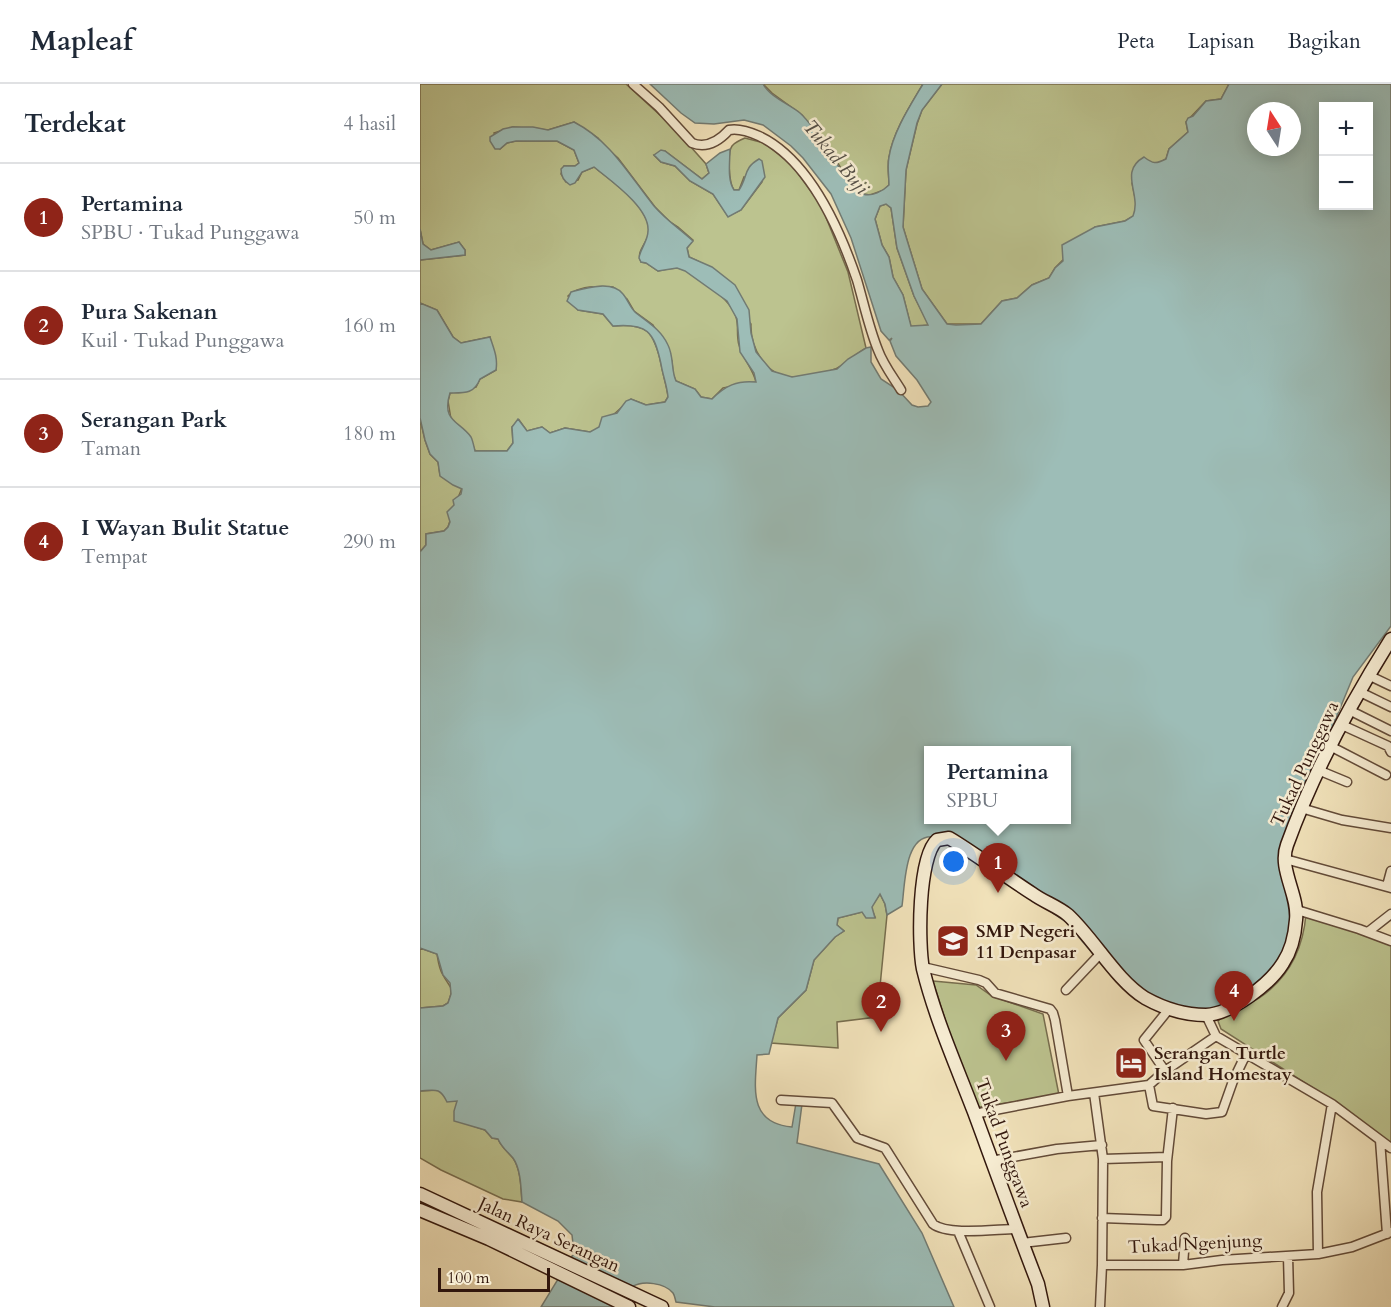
<!DOCTYPE html>
<html lang="id">
<meta charset="utf-8">
<style>
body{margin:0;font-family:Cardo,serif;background:#f2f2f3;color:#1f2937}
.controls{position:absolute;right:18px;top:18px;display:grid;overflow:hidden;border-radius:0px;box-shadow:0 3px 15px #0003}
.controls button{width:54px;height:54px;display:grid;place-items:center;padding:0;border:0;border-bottom:2px solid #e0e1e3;background:#fff;color:#1f2937;font:30px sans-serif}
.compass{position:absolute;left:827px;top:18px;width:54px;height:54px;border-radius:50%;background:#fff;box-shadow:0 3px 15px #0003;rotate:348deg}
.scale{position:absolute;left:18px;bottom:15px;width:112px;box-sizing:border-box;padding-left:6px;border:3px solid #32170d;border-top:0;font-size:16px;line-height:21px;white-space:nowrap;color:#32170d;-webkit-text-stroke:4px #f7edd3;paint-order:stroke}
.you{position:absolute;left:534px;top:778px;width:21px;height:21px;margin:-15px;border:4px solid #fff;border-radius:50%;background:#1a73e8;box-shadow:0 0 0 9px #1a73e833}
.badge{display:grid;place-items:center;width:39px;height:39px;border-radius:50%;background:#8f2418;color:#fff;font-size:20px;font-weight:700}
.pin{position:absolute;translate:-50% -50px;filter:drop-shadow(0 2px 3px #0008)}
.pin::after{content:'';position:absolute;top:32px;width:21px;height:18px;background:inherit;clip-path:polygon(0 0,100% 0,50% 100%)}
.popup{position:absolute;left:504px;top:662px;width:147px;height:78px;box-sizing:border-box;display:grid;place-content:center;border-radius:0px;background:#fff;filter:drop-shadow(0 2px 4px #0005);font-size:20px;white-space:nowrap;color:#747a83}
.popup b{font-size:22px;color:#1f2937}
.popup::after{content:'';position:absolute;left:50%;top:100%;margin-left:-12px;border:12px solid transparent;border-top-color:#fff}
.list{margin:0;padding:0;list-style:none}
h2{display:flex;justify-content:space-between;align-items:center;height:78px;margin:0;padding:0 24px;font-size:26px}
h2 small{font-size:20px;font-weight:400;color:#747a83}
.list li{display:grid;grid-template-columns:39px 1fr auto;gap:18px;align-items:center;box-sizing:border-box;height:108px;padding:0 24px;border-top:2px solid #e0e1e3}
.list b{display:block;font-size:22px;white-space:nowrap}
.list p{margin:0;font-size:20px;white-space:nowrap;color:#747a83}
.list em{font-size:20px;font-style:normal;color:#747a83}
.map{position:relative;flex:none;width:971px;height:1223px;overflow:hidden}
header{display:flex;align-items:center;gap:36px;box-sizing:border-box;height:84px;padding:0 30px;background:#fff;border-bottom:2px solid #e0e1e3}
header strong{font-size:28px}
nav{display:flex;gap:33px;margin-inline-start:auto;font-size:21px}
main{display:flex}
aside{flex:1;background:#fff}
.map>svg:first-child{display:block}
.green{fill:#bcc38f;stroke:#776d4e;stroke-width:1.5}
.water{fill:#9dbdb7;stroke:#727b73;stroke-width:1.5;fill-rule:evenodd}
.lines{fill:none;stroke-linecap:round;stroke-linejoin:round}
.street-casing{stroke:#624a38;stroke-width:11}
.secondary-casing{stroke:#32170d;stroke-width:15}
.street{stroke:#f7edd3;stroke-width:8}
.secondary{stroke:#f7edd3;stroke-width:12}
.labels{text-anchor:middle;dominant-baseline:central;stroke-width:5;stroke-linejoin:round;paint-order:stroke}
.street-label{font-size:18px;fill:#32170d;stroke:#f7edd3}
.poi-label{font-size:18px;font-weight:bold;fill:#32170d;stroke:#f7edd3;text-anchor:start}
.water-label{font-size:20px;font-style:italic;fill:#575148;stroke:#f7edd3}
</style>
<header>
<strong>Mapleaf</strong>
<nav><a>Peta</a><a>Lapisan</a><a>Bagikan</a></nav>
</header>
<main>
<aside>
<h2>Terdekat<small>4 hasil</small></h2>
<ul class="list">
<li><span class="badge">1</span><div><b>Pertamina</b><p>SPBU · Tukad Punggawa</p></div><em>50 m</em></li>
<li><span class="badge">2</span><div><b>Pura Sakenan</b><p>Kuil · Tukad Punggawa</p></div><em>160 m</em></li>
<li><span class="badge">3</span><div><b>Serangan Park</b><p>Taman</p></div><em>180 m</em></li>
<li><span class="badge">4</span><div><b>I Wayan Bulit Statue</b><p>Tempat</p></div><em>290 m</em></li>
</ul>
</aside>
<div class="map">
<svg width="971" height="1223" viewBox="0 0 971 1223">
<rect width="100%" height="100%" fill="#f2e3bb"/>
<filter id="stains"><feTurbulence type="fractalNoise" baseFrequency=".00333" numOctaves="4"/><feColorMatrix values="0 0 0 0 .2 0 0 0 0 .09 0 0 0 0 .02 0 0 0 .5 -.17"/></filter>
<radialGradient id="worn" r=".72"><stop offset=".6" stop-color="#630" stop-opacity="0"/><stop offset="1" stop-color="#630" stop-opacity=".3"/></radialGradient>
<path class="green" d="M0,0H206L253,43L286,80L289,89L282,95L245,67L234,71L241,78L255,82L270,97L293,110L308,132L321,126L342,98L324,93L319,106H314C309,100 307,69 312,62C315,58 320,56 325,54L344,59L371,80L401,121L428,188L446,264C439,268 420,284 415,285C405,289 383,293 373,293C346,293 330,264 331,240L278,177L269,173L267,164L273,156L258,143L250,138L235,123L198,74L183,61L178,54L154,38L128,46L93,43L74,49L80,65L87,59L96,57H137L154,66L159,79L155,82H144L141,90L146,98L158,96L162,88L174,83C192,97 235,127 228,152C225,161 216,168 221,178L226,179L238,187C244,186 251,184 257,184C273,185 312,217 316,233C319,242 316,252 319,261C323,275 333,285 336,298L303,304L292,315L281,313L275,305L256,297L253,290L252,277L233,241L214,227L207,215L193,203C180,202 157,202 148,212L158,226L183,230L193,242C227,239 234,247 241,280C243,292 247,302 248,313L245,318L226,321L211,315L175,347L170,348L145,344L130,349L122,343L107,347L99,336L92,343L93,359L87,367H55L50,353L31,335L28,317L30,309L56,303L60,295L76,286L70,253L41,259L33,253L17,226L0,219V176L45,171V166L39,158L11,166L3,160L0,145Z
M343,0H503C490,22 473,48 469,73C467,82 469,92 469,101L464,106L450,111L443,110L431,100L412,70L382,31L352,9Z
M522,0H809L801,15L786,17L766,38L768,48L749,65L746,75L737,80L732,79L712,99L717,123L714,132L705,137L675,143L635,184L629,194L612,201L597,214L582,217L561,240H527L502,205L483,143L486,86L497,40L502,26Z
M466,120L471,124L477,164L494,212L509,241L491,243L483,211L473,193L469,173L462,161L455,135L460,122Z
M0,334L5,356L10,370L18,378L20,391L42,404L35,421L28,443L24,447L6,450V461L0,468Z
M460,810L465,820L467,831L457,933L417,938L418,964L351,959L358,934L386,906L394,876L415,853L424,847L417,841L418,834L442,828L455,833L451,823Z
M886,830L971,861V1060L915,1018L801,945L798,937C809,924 825,923 839,914C869,894 883,866 886,830Z
M0,864L17,870C18,876 19,885 23,891C30,905 35,901 28,919L23,922L0,924Z
M513,897L556,901L572,912L623,930L639,1011L553,1024Z
M18,1006L38,1017L44,1039L65,1046L72,1054L78,1055C82,1064 87,1067 93,1074C101,1085 101,1105 102,1118L83,1115L21,1086L0,1074V1007Z"/>
<path class="water" d="M230,0H343C350,13 369,20 380,29C388,36 394,46 401,54C412,69 427,103 443,110C452,113 463,107 469,101C469,92 467,82 469,73C473,48 490,22 503,0H522L502,26L497,39L486,86L483,143L502,205L527,240L536,241L561,240L582,217L597,214L612,201L629,194L635,184L643,177L642,161L675,143L705,137L713,132C722,110 698,88 724,73C733,80 736,80 746,75L749,65L768,48L766,38L768,34L773,32L786,17L801,15L809,0H971V542L933,593L860,769L873,819L871,849L858,884L808,920L771,932L694,895L646,838L539,766L541,763C533,760 523,755 514,753C484,749 485,802 482,822L467,831L465,820L460,810L452,823L455,834H446L442,828L418,834L417,841L424,847L415,853L394,876L386,906L358,934L349,970L337,971C335,1004 328,1039 372,1043L376,1019L382,1020L377,1059L459,1080L502,1149L534,1223H295L256,1218C255,1215 255,1212 253,1209C245,1199 223,1196 212,1203C205,1208 203,1215 200,1223H121L154,1169L152,1151L138,1137L102,1118C101,1105 101,1085 93,1074C87,1067 82,1064 78,1055L72,1054L65,1046L34,1037V1027L37,1017L27,1018C20,1003 15,1006 0,1007V924L23,922L28,919L31,910L30,899L23,891L17,870L0,864V468L6,461V450L24,447L28,443L30,438L27,428L34,421L33,416L41,410L42,405L33,401L20,392L18,378L10,370L5,356L0,334V219L17,226L33,253L41,259L70,253C74,265 78,274 76,286L60,295C54,310 45,309 30,309C21,338 40,337 51,353C53,357 54,363 55,367H87L93,359L92,343L98,335L107,347L122,343L130,349L145,344L170,348L179,343L182,333L197,329L206,317L211,315L226,321L245,318L248,313C247,302 243,292 241,280C234,247 227,239 193,242L183,230L158,226L147,217L151,208C166,204 192,196 203,210C208,216 210,224 216,229C229,239 241,246 248,261C254,273 251,286 256,297L275,305L281,313L292,315C305,302 317,296 336,298L334,289L320,268L317,235L307,217L265,187L257,184L238,187L226,179L221,178L219,174C220,165 228,157 228,147C230,124 191,97 174,83L162,88L155,99L150,101C144,97 141,93 141,85L144,82H155L159,79L154,66L137,57H96L87,59L80,65H75L70,57V53L83,45L92,43H113L128,46L154,38C191,57 209,91 234,122C246,136 260,145 273,157L267,164L269,173L292,183L315,201L329,226L331,249L336,268L352,287L372,293L417,285L428,275L446,264L451,263V278L461,295L478,306L492,321L498,323L508,322L511,318L497,296L476,272L470,257L472,254L469,256L461,247L431,154L411,110L383,74L371,62L343,41L324,36L294,40L275,39L261,29ZM904,22H948V122H904ZM836,27H872V63H836ZM466,120L471,124L477,164L494,212L508,241L491,242L483,211L473,193L469,173L462,161L455,135L460,122ZM509,666H647V736H509Z
M310,65C310,78 307,96 314,106H319C328,93 323,84 339,75L342,77L345,93L321,126L308,133L293,110L270,97L255,82L241,78L234,71L241,66L245,67L282,95L289,89L286,80L300,69Z
M0,145L3,160L11,166L39,158L45,166V171L0,176Z"/>
<g class="lines">
<defs>
<path id="street" d="M213,0L239,23L272,59C287,65 299,57 309,46C319,44 330,48 339,52C390,76 420,146 437,196C444,220 449,244 458,266C463,280 473,293 481,306
M950,592L971,602
M940,608L971,623
M929,626L971,647
M922,641L968,662L971,668
M910,662L966,691
M898,686L927,698
M881,724L922,736L971,744
M865,775L971,804
M967,802L971,787
M877,826L939,845L971,857
M948,848L971,830
M503,883L559,896L566,899L575,909L630,925L633,929L635,936L648,1012
M646,906L682,868
M786,931L796,952L912,1020L971,1064
M745,987L724,956L749,925
M729,1001L733,1022L786,1030L802,1028L813,997L826,970
M674,1009L683,1075L682,1181L680,1223
M361,1016L412,1019L437,1054L465,1064L513,1140C528,1152 577,1145 596,1145
M554,1030L648,1012L729,1001L745,987L796,952
M960,1056L967,1150
M683,1075L747,1073
M571,1077L637,1065L682,1061
M682,1134L737,1136H743L746,1133L747,1077L753,1024
M538,1147L570,1223
M602,1159L646,1154
M898,1170L897,1108L912,1020
M682,1181H763L802,1176L898,1170L932,1163L971,1148
M763,1181L765,1154
M862,1223L869,1209L868,1172"/>
<path id="secondary" d="M0,1110L242,1223
M0,1126L69,1155L209,1223
M623,1223L618,1200C596,1143 575,1085 554,1028C536,981 515,934 503,885C498,860 498,773 517,756L529,754L534,757C561,774 587,793 613,810C624,818 637,822 648,831C674,855 696,896 725,914C743,924 765,931 786,931C811,930 850,900 863,879C871,867 875,850 876,836C879,811 858,785 867,761C893,689 930,620 971,555"/>
</defs>
<use href="#street" class="street-casing"/>
<use href="#secondary" class="secondary-casing"/>
<use href="#street" class="street"/>
<use href="#secondary" class="secondary"/>
</g>
<defs>
<symbol id="school-square" viewBox="-11 -11 22 22"><rect x="-9" y="-9" width="18" height="18" rx="4" fill="#8f2418" stroke="#f7edd3"/><path d="M0-5L7-2L0 1L-7-2ZM-4 1L0 2.5L4 1V4Q0 6-4 4Z" fill="#fff"/></symbol>
<symbol id="hotel-square" viewBox="-11 -11 22 22"><rect x="-9" y="-9" width="18" height="18" rx="4" fill="#8f2418" stroke="#f7edd3"/><path d="M-6-4.5h1.5V1H6V5H4.5V3h-9V5H-6ZM-4 0a1.8 1.8 0 1 1 3.6 0ZM.5 0V-2.5h3Q6-2.5 6 0Z" fill="#fff"/></symbol>
</defs>
<g fill-rule="evenodd">
<use href="#school-square" x="514" y="838" width="38" height="38"/>
<use href="#hotel-square" x="692" y="960" width="38" height="38"/>
</g>
<g class="labels">
<g class="street-label">
<text transform="translate(885 680) rotate(-65)">Tukad Punggawa</text>
<text transform="translate(584 1059) rotate(70)">Tukad Punggawa</text>
<text transform="translate(129 1151) rotate(25)">Jalan Raya Serangan</text>
<text transform="translate(775 1160) rotate(-3)">Tukad Ngenjung</text>
</g>
<g class="poi-label">
<text x="556" y="847">SMP Negeri<tspan x="556" dy="21">11 Denpasar</tspan></text>
<text x="734" y="969">Serangan Turtle<tspan x="734" dy="21">Island Homestay</tspan></text>
</g>
<g class="water-label">
<text transform="translate(416 73) rotate(50)">Tukad Buji</text>
</g>
</g>
<rect width="100%" height="100%" filter="url(#stains)"/>
<rect width="100%" height="100%" fill="url(#worn)"/>
</svg>
<div class="controls">
<button>+</button>
<button>−</button>
</div>
<svg class="compass" viewBox="-18 -18 36 36"><path d="M0-13l5 13h-10z" fill="#e53935"/><path d="M0 13l5-13h-10z" fill="#747a83"/></svg>
<div class="scale">100 m</div>
<div class="you"></div>
<div class="pin badge" style="left:578px;top:809px">1</div>
<div class="popup"><b>Pertamina</b>SPBU</div>
<div class="pin badge" style="left:461px;top:948px">2</div>
<div class="pin badge" style="left:586px;top:977px">3</div>
<div class="pin badge" style="left:814px;top:937px">4</div>
</div>
</main>
